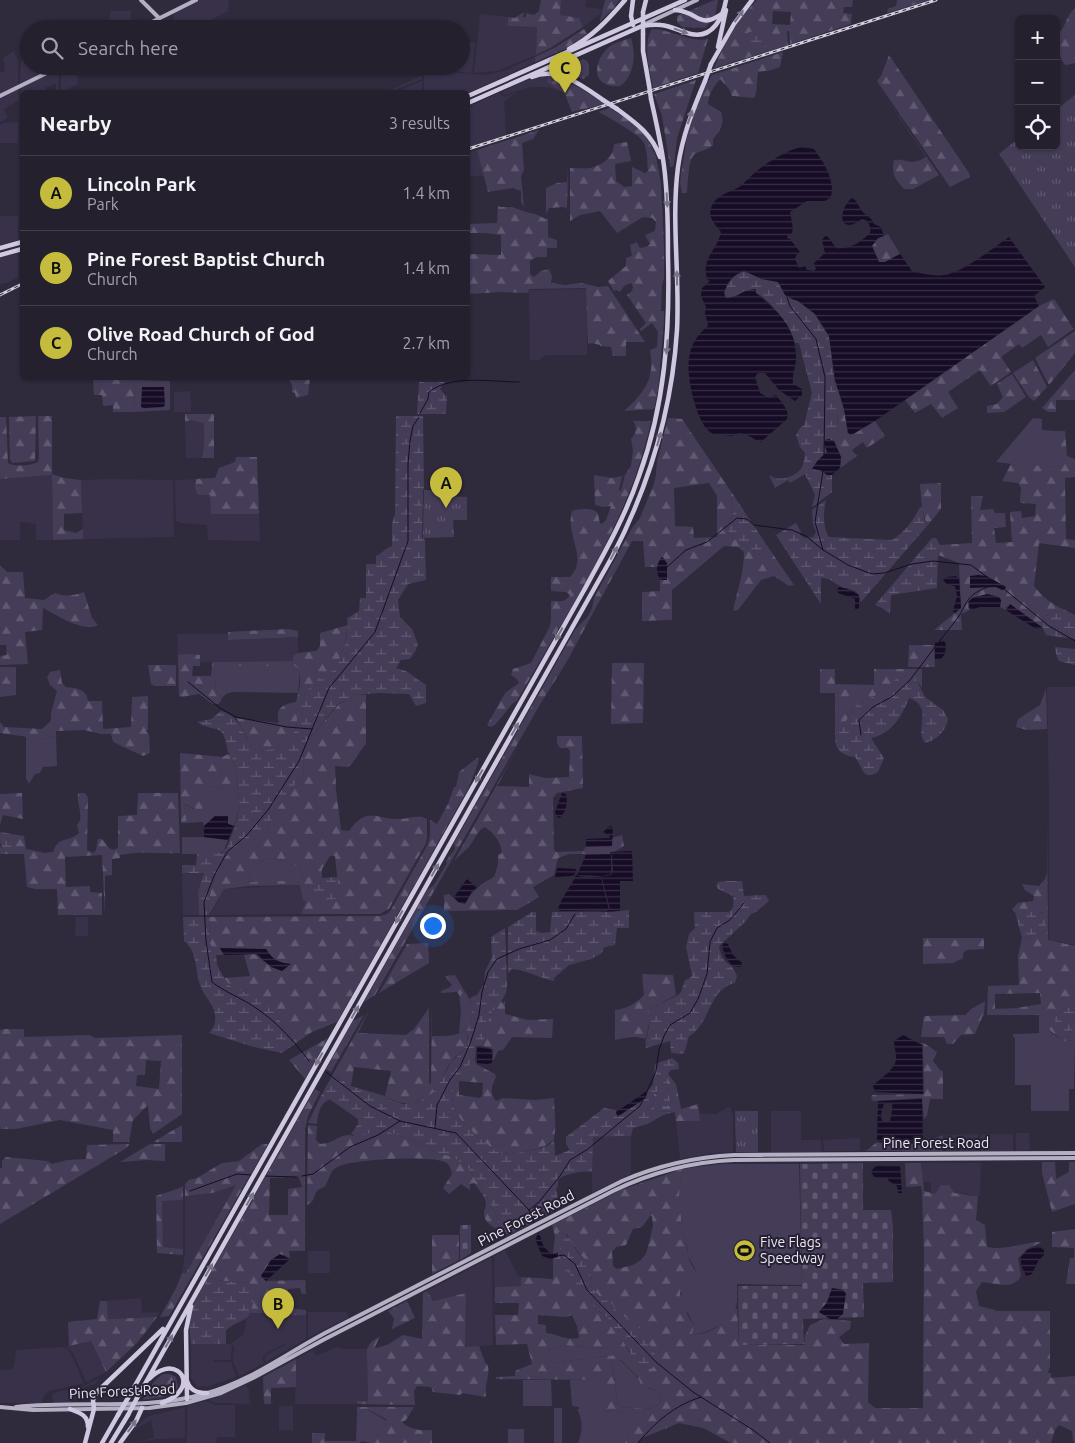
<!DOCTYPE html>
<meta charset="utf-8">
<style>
body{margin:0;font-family:Ubuntu,sans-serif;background:#2c2836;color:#f1f3f6}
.controls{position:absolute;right:15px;top:15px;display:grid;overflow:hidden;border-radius:8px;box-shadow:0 1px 4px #0004}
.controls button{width:45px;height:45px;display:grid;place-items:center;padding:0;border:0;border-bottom:1px solid #413e4a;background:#24202e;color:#f1f3f6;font:25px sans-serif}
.you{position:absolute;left:432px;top:925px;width:18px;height:18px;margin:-12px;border:4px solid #fff;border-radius:50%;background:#1a73e8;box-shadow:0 0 0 8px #1a73e833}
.badge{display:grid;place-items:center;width:32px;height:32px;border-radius:50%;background:#c5bc3d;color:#111;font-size:16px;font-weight:700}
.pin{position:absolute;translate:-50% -41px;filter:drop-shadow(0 1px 2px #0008)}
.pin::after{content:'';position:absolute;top:26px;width:18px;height:15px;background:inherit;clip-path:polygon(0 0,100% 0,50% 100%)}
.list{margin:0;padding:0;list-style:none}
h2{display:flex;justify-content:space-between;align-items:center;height:65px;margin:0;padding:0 20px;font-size:21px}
h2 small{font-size:16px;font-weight:400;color:#a3a3aa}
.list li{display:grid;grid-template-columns:32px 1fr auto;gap:15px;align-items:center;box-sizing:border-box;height:75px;padding:0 20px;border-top:1px solid #413e4a}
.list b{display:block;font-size:19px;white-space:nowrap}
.list p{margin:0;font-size:16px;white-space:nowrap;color:#a3a3aa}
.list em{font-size:16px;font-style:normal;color:#a3a3aa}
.icon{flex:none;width:28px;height:28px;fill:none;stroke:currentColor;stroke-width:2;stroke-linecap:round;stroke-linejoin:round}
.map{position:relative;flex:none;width:1075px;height:1443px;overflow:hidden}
.search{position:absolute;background:#24202e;box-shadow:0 1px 4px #0004;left:20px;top:20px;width:450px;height:55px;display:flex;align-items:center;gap:12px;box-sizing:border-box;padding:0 18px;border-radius:28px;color:#a3a3aa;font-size:19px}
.panel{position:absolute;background:#24202e;box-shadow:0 1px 4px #0004;left:20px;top:90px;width:450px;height:290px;border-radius:8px}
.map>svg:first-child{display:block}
.built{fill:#39314a}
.green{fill:#453d58}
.forest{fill:url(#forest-firs);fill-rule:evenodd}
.wetland{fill:url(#wetland-marsh)}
.cemetery{fill:url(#cemetery-stones)}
.park{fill:url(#park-tufts)}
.water{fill:url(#water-rules);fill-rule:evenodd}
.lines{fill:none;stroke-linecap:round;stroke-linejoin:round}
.stream{stroke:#160c26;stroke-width:1}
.major{stroke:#b4afc3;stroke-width:4}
.highway{stroke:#cfc8e0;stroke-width:4.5}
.rail-casing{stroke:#d2cfdc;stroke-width:3}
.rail{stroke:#262032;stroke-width:1;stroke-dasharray:4;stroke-linecap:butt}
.highway-bridge{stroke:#cfc8e0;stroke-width:4.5}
.oneway{fill:#7a7489}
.labels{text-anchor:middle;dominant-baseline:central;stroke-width:4;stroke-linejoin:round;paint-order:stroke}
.street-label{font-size:14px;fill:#ebe8f4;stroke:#262032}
.poi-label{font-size:14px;fill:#ebe8f4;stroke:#262032;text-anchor:start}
</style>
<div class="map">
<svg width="1075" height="1443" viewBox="0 0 1075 1443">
<defs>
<pattern id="forest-firs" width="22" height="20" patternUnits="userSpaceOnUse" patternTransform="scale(1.25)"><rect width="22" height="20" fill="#453d58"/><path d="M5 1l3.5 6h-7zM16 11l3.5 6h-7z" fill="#605971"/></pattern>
<pattern id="wetland-marsh" width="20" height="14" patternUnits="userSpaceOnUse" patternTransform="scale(1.25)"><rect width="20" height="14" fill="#453d58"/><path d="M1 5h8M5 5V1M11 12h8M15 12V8" fill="none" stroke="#605971"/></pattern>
<pattern id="cemetery-stones" width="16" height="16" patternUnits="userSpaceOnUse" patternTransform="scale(1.25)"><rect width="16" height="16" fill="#453d58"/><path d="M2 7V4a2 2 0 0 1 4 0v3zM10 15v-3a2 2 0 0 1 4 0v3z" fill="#605971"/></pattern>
<pattern id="park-tufts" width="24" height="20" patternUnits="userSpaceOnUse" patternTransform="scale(1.25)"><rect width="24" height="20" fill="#453d58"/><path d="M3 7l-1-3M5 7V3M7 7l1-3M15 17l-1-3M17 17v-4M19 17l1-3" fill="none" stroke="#605971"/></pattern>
<pattern id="water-rules" width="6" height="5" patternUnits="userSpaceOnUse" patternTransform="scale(1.25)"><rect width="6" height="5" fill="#160c26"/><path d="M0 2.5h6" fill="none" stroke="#382f46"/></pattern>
</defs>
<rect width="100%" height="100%" fill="#302a3d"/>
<path class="built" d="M198,0H229L228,11L203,24L174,26V12Z
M561,0H586L585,7L602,9L600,14L583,27L578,18L560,15Z
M110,11H131L129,29H110Z
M480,14L508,17V26L537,27L536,55L497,71L474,73Z
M461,41L475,43L472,73L406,66H461Z
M29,44V66H59L20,85L21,61Z
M14,51L18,61V86L0,95V73L5,71L3,58Z
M535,57V62L468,93L424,92V70L487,75L506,70Z
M64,66H87L77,72L78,84L61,92V68Z
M59,69L58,92H56V83L45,88L47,92H22V98H21V88Z
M422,70V79L395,90L396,92L422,81V92H386L421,76Z
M545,76H548L547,82L560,91L548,87H530L505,95L501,93L524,81Z
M18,89L19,100L4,109L8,118L0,122V98Z
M518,92L504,101L506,135L468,147V107L499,93L505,97Z
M18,122V143H0V125L4,123Z
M477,150L484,176H468V153Z
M0,216H18V240L0,245Z
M18,253V277L7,283L0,284V258Z
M587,289V355H546L539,360H530L529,290Z
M190,391L191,412H174V392Z
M191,420L205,422L204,434L205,444L202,458H186L185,422Z
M52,475L53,540H36V524L24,522H20V540H0V479Z
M110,479L173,480L174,537L83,539L81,480Z
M196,479L195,483L210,495L211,514H259L260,541L208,540L207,525L181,523L176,521L175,480Z
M177,634H228L229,640L298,637V653L293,661L200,662V655H178Z
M1047,687H1075V945L1049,940V801Z
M182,873H205L198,892L199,915H183Z
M300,885L303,900L306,902L301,914L210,915L224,889Z
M76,917H88V936H75Z
M730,1106L733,1116V1152L714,1153L680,1159L676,1121H699V1113L716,1114Z
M771,1111H801V1140H821L822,1152H771Z
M1016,1133H1029L1030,1150L1016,1151Z
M978,1134V1151H946V1135Z
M981,1134H1013V1151H981Z
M631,1136V1174L592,1193V1137Z
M860,1138V1151H824L823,1140Z
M921,1163H981L980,1196H973L964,1193H954L939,1190L935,1194L931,1193V1182H922Z
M233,1185H236L186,1273H182L185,1251V1196L212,1193Z
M183,1196V1249L163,1247L162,1200H182Z
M505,1250L518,1276L521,1277V1286L495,1288V1345L494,1256Z
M308,1251H330V1273H308Z
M492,1257L493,1345L465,1347L466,1293L432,1301L427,1291Z
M141,1298L142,1313L159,1312L157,1317L108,1319L107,1301Z
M308,1312H346L349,1317L308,1338Z
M250,1313H284L292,1315H306V1339L266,1362L265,1358L266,1355L287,1344L286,1343L265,1354L262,1358L264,1363L239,1376L233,1361L234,1346L232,1345L231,1360H214V1362H231L236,1377L210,1386L198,1387L191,1378V1344H230L243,1335L245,1330L247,1315Z
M87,1341H91L106,1372L86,1382L73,1353L66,1346H72Z
M62,1347L67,1348L71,1354L84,1383L49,1391L43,1397L42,1403H0V1370H9L14,1367L16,1350Z
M337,1347L345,1349H367L368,1401H358L357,1404H295L296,1359L313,1350L316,1356Z
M101,1378L94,1384L78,1389L74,1394L72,1402L54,1403L52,1399L53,1394L57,1392L83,1386Z
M246,1385L249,1390L250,1404L217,1403L208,1400Z
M206,1401L216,1405H235V1437H217L216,1443H187V1406Z
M279,1406H293V1430H279Z
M185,1407V1438L158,1439L131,1443L154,1438L151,1420L132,1431L143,1420L149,1416Z"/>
<path class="green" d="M135,380L170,381V410L134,412Z
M1033,418L1042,419V430L1057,431L1061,436V467L1028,466L996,462Z
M212,666H295L300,671L298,693L232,692L226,694L222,698C214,694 216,686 215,678L211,676Z
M26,736L42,739L56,736L57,766L43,767L40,773L35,774L29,784L26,778Z
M204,786L225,788L237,791L240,806L234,826L228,824V816H215L204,826L203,822L187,823L184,804L194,809H201Z
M182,837H204L228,840L224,850L218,854H182Z
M271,858C283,860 305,863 302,881L248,883C251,869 256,861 271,858Z
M465,992C473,1001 473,1015 470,1027L459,1034L461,1010L459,995H462Z
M1039,1015H1045V1027C1055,1036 1062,1042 1075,1040L1074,1089H1069V1111H1031V1085H1015V1038L1013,1037V1034L1039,1033Z
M720,1164H799L802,1285L737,1284C737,1291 738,1300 736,1307C734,1320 706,1335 692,1334L694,1326C689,1314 680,1301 681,1288L697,1273L688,1256L687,1244L681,1222V1200L679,1197L682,1169Z
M563,1345L608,1349L615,1355L551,1363L548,1350Z
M620,1360L648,1388L658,1391L662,1396L658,1405L649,1409L618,1407L612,1361Z
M523,1380H551L552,1406H523Z
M570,1380H604V1411L626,1413C631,1422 630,1434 625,1443H578C583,1430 583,1421 577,1409H579V1407L572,1406Z
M554,1408H562V1443H554Z
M366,1409L387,1421L376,1440L372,1443L361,1441L360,1443H345V1441H356L357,1415Z
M508,1429H524V1443H508Z"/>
<path class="forest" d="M541,0H561L560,15L579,18L583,27L550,48L536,55L537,27L508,26V17L515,18L524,12L523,17H526V13L534,15L539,11Z
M605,0H619L614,8L600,21Z
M715,0H718L715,16L705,28L682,27L677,22V16Z
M757,0H853L852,7H844L843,13L852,14L851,24L790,44L789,31H787L788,45L714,68C727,39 735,23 757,0ZM773,11L791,12L790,25L772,24Z
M897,0H929L887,13L888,9L896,6Z
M1075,8V63L1066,65C1057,58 1061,48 1056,38L1058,36L1056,35V29L1061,31C1066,24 1068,13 1075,8Z
M584,29L587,34L565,49L535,62V57L556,47Z
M652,29C671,29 688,43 708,39L698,73L653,88C650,71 642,45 652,29Z
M631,38C636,53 635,76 620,86C591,89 592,62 609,47C615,42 624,40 631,38Z
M783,52L780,67L772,70L758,72L756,93L754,98L732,96L729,89L720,79C714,86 708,95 708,104L721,112C725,123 720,131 713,139V145C705,152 700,150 695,154C688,158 688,184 687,193H682L680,182L687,136L699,98L712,75Z
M889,55L969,173L970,177L950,187L877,81L881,76Z
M583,59L587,61L589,65V75L583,79L573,74L569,66Z
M548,76C571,81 585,90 604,104L572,112L565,94L547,82Z
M696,80L677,138L674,164L673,167H670L662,116L654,94Z
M876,83L939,175L913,189H904C895,179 891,174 894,160C908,158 909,167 926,157Z
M610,108L630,121L646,136L656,156L661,184L664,246V278L662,284L661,311H664V321L658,390L654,409L624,411C645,392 655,379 650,350L657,347L658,332L652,323L641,331L640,329L646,323L627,295L632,291L633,287L631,283L624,286L620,292L616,290L614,291L608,281L626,266V258L632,256L630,245L637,242L640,248L646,247L650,244L645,235L655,231L656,222L652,218L643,217L617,233L600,211L580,215L570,221V168C576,168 585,169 590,168C603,165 614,157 614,144L627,142L631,161L615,164L616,181L624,187L632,186V167L645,173L648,171C647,162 648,148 642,140C639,135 604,114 598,112Z
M539,130L533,139L522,143L524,170L521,176L524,207L521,202V191L513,188L488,192L477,150Z
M568,168L567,209L564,207L549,208L546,214V188L557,183L567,182Z
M498,206L500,207H512L526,212L535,214L546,219L548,218V237L557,240V248H547V257H537L530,261V274L534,277L541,271L549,269L552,276L551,283L565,285L581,283L599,287L608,286L645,342H626V356H613L611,347L600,346V345L592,343L588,344L586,288L529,289L528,293L501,292L468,294V254L501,255V235L486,233H468V224L497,223Z
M888,234L900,254L885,262H879L872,246L878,238Z
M1054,299L1073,328H1075L1048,347L1041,335L1022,348L1019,344L1001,357L1011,372L991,386L980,370L948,392L958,408L942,418L931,404L915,413L905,400L1039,306Z
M1075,331V353L1049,385L1035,358Z
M1033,360L1047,387L1034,401L1029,397L1013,373Z
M1075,370V400H1056V412H1048L1042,408Z
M1012,374L1026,397L1004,412L987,413V406L997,404L1003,397L997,384Z
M286,378H313H310L308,395L296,398L295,393L292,392C293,386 292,381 286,378Z
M93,380H135L134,412H113V405L103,406L102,395H94Z
M835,380L844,409L848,433L854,434L875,421L885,436L867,448L863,442L852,450L857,456L840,468L841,457L834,441L838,419Z
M185,414H214V458H202C205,446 204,435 204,423L191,420L185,422Z
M36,416L35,461L12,463L10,459L9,417Z
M38,416H52V474L64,478L81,480L82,513L64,514V530L76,533L83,529V539L53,540L52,475L0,479V417H6L8,463C15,467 31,466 38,462L39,458Z
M668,418L682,419L734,496L731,499C735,509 733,518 727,527L739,542L760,555L763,550L768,547L794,585L789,586L774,576L761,580L738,610L733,611C737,591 744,573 744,552L738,547L724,546L672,590V620L642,621V592L660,591V580H667V568L664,558L662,557L657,567H645L643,541H632L566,663L542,701L375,995L364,1002L427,890L434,885L447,863L446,861L455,849L454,843L575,630L588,616L592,608L594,598L632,528L640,518L654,484L656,475L657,462ZM709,483L717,496V537L694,538L693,527L675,526L674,488Z
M633,421H651C631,519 566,614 517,701L513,703L495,725L490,727L487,725L505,693L519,683L517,679L511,675L513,669L531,663L550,626L551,619V601C560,601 565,603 570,595L566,592L551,591V577H570C589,558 565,536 572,511C578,509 594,507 598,514C599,517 599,520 600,523L602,524L606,520L611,506L603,507L595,505L594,475L612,478L622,476L619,490L621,491L625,475L631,466L633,450L631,439C636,433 638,428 633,421Z
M1057,431H1065L1067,456L1075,459V477L1065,478L1066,539L1075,540V548L1039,543L1034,586C1042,596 1052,605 1065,610L1052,612L1044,617L1043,628L1007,606L1006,610L1000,607L1001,600C993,592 982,595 972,598L968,607L970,610L961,614L962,630H934L961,608L959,563L938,555L940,545L972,543L971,496H983L980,510L993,509L995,513H1005L1006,527L994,528L996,543L1012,542L1010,512L1021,511L1022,518L1035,516L1036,504L1020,503L1021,488L1018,483L1002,481L1011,464L1061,467V437Z
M236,457H257L259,514H211L210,495H198L195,488L196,479L215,478L219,468L235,462Z
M941,483V509L927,526L922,508L920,484Z
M0,565L7,572H23L25,598L44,600L55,593C66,597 73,596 84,592L92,618L98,625C83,633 57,615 43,608L42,630L25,632L28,664L0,665V656L7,655L6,645H0Z
M348,625C346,641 341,663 329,675C322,681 311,686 305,694C298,704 299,715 296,727C291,744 272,751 256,751L250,744L237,719L235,718L277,723L279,722C274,708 284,704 296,702L300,685V671L295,666H212V662L293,661V656L298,653L316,651L320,646V633Z
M288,629L298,631V637L228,640V632Z
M909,645H934L935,667H908Z
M188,654L200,655V666H193L192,676H211L215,678C216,686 214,694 222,698L219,704H213L199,694L182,697L179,696L178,655Z
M612,663H644L643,723L611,724Z
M148,665H176V686H155L151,684Z
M0,667H16V695L0,697Z
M820,669H835V684L874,685V669H922V688L916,679L892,684L886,691L858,703L835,738V693H820Z
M60,670L62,683L66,687C76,688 87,689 88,701H102L103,729L131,727L132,697L148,696V730H146L149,735L150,753L143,756L113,742L111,734H101L84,730L56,731V736L42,739L0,733V722L4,727L42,729L51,721V713L57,691L50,685L47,677L50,672Z
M1046,689L1047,729L1027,730L1016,727L1018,719L1040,705Z
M356,695H366V744C359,751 356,761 348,767L335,766L336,787L335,789H336L341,830L349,831C368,805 375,820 399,819C409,819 419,814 427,819V836L426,843L389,909L380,914H280H301L306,902L303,900L300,885L249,886L224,889L209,915C207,892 215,875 226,856L237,851L265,833L275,812L298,780L304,775L303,754L307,741L339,704ZM330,856H335L338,884H317L322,883V869ZM271,858C283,860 305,863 302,881H261L248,883C251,869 256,861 271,858Z
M557,736H582L583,788L557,793L553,798L554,850L557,852L583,851L586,847L612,846V838L622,835L624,846L614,852H610V854H569L558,858L554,875L533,887L539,897L517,910L444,911V895L449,894L458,902L465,904C472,891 480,884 494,877C497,869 499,864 498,855L502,853C501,842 494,833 485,827L480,830L469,847L454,861L521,742L497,786L529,787V774L545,778L569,777L570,751L568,748H560L557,743Z
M180,753L222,757L231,753L238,778L237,791L225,788L205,786C211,795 211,811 196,809C192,808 188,805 184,804L187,823H181Z
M477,758H479C478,767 471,780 468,789L337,1022L312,1032L296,1043L283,1028L277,1013L246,993L230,986L224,978L250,976L244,955C261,952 256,957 266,963C271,966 277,969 282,971L290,964C279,963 272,959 266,949H220L224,955H216L210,944L209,917L380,916L387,914L391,910L428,844L430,836V820L437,824L448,804L454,787H456L459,772Z
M22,793L23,819L3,815L0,825V794Z
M78,793H85L88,798L87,850L94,853L96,850L98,839H102L109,848L113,850L118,848V816L137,815L138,793H178L180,853C160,854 140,851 120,855V858L112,859V875L105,876V915L102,855L65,857L66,887L90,886V892L102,893V915H58L57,889H36L27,887L24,854H0V846L2,849V833H0V832L24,836L26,849L45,853L53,852C59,835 68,843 79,833L77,825C85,817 76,804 78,793Z
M1047,815L1048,940L1075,946V1004L1062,1010L1054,1017L1058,1027L1067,1032L1075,1029V1040L1064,1041L1045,1027V1015H987L988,986L1019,985L1018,956L1022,938L1034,937L1043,912H1014L1012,909L1018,903L1033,901L1034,896L1025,890L1022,884L1039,886L1045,879L1047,873ZM1040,993L1041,1004L1017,1008L995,1009V994Z
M923,938H984V949L967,950L963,953V958L953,963L923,964Z
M428,943L429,963L379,993L407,944Z
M642,974L673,975L676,995L650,1009C647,1019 650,1029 645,1039C636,1035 625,1038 615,1040V1010C626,1009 637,1003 644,995Z
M455,975L465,992L460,996L457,992L441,993V991L450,987L452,985L445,976Z
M507,986L506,993L501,1002L503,1003L505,1000V1014L528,1020L553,1019L552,1038L512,1037L503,1050L498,1051L493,1061V1049L483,1046C487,1036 485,1025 491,1014C496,1004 503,997 507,986Z
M985,1001L984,1015H983L975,1034L961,1035L953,1044H947L944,1037H921L924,1016L966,1015C970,1008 979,1005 985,1001Z
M432,1005V1036C444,1036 456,1037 466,1030C471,1051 461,1049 451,1062C445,1070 442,1081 436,1089C425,1106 400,1107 385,1096L391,1071L354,1067L351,1086L333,1074L368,1012L369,1011L358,1033L406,1035L414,1029L429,1008V1083L431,1084Z
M364,1015L331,1072L326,1069L353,1021Z
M4,1029H24V1037L89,1035L95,1038L182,1035V1114L153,1134L150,1128L148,1105L133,1120L129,1142H113V1130L60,1120L16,1129H0V1030ZM146,1060L161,1061L159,1089L136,1086L137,1075H145Z
M328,1038L305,1079L289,1060Z
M920,1043H924L937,1052L933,1061L940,1070L943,1071V1099H930L927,1115L924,1119L922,1098L876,1101H873L871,1098L872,1095L924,1094L923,1045Z
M475,1059L476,1064L495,1074L496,1077C492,1085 489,1093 496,1101L503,1098L535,1100L554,1098C554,1108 557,1128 554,1137C550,1150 513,1155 501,1153C494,1151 488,1145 482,1140C464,1125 442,1105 457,1079C461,1072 470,1065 475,1059ZM459,1081L483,1083L482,1096L480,1098L459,1095Z
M668,1074L676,1084L681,1109L698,1104L700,1121H676L675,1112L655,1111L653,1102L654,1094L661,1090L665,1107L671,1104C669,1094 664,1083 668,1074Z
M315,1089L320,1092L308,1116L305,1129V1251H289L290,1259L284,1255L271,1260L261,1276L266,1281L305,1280L306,1294H302L300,1288L288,1289V1308L306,1310V1315H292L284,1313H250L256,1293L248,1283L223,1281L208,1278ZM298,1175L302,1187L288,1189V1215H269L270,1178L296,1177Z
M322,1094L330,1099C320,1103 318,1113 317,1124L308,1123Z
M182,1125V1142H153Z
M308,1125L317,1126L316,1140L320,1144C337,1144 341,1129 359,1138L378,1128L431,1148L437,1154L452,1156L468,1168L483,1190L497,1217L499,1228L503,1232C495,1228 484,1224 484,1213C484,1210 486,1207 486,1205C486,1196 478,1189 474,1183L470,1184V1190L461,1184L449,1194L443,1188L452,1174C451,1169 450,1165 445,1162C431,1155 350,1159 337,1167C329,1172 330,1179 325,1186C323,1188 320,1188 318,1190C312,1196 317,1200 307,1205Z
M943,1135L942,1151H866L877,1142L883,1144H922L924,1143V1139L936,1138Z
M129,1144L128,1147L0,1224V1168H2V1161L6,1157L47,1161L52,1164L67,1160L86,1159L87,1145Z
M150,1144H165V1161L146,1160L120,1162Z
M262,1144H268L169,1316L160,1317L176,1288L182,1273H186L236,1185L212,1193L185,1196V1184L189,1180L197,1178L222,1163L239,1161Z
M1042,1162H1055L1056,1179L1069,1172V1162H1075V1204L1052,1212L1042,1173Z
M905,1163H921L924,1191L935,1194L941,1185H949L954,1193C963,1193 970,1197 978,1196L976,1220L985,1225L987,1247C1005,1251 1024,1242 1042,1242L1027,1249L1018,1258L1021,1276C1012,1291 997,1283 982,1282L976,1291L979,1306L995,1310L996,1311H1050V1366L1048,1373H1051V1378L1075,1376V1443L1073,1441L1072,1431L1059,1425L1055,1430L1051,1443H731L703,1428L679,1423L642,1438L638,1443H625C630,1434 631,1422 626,1413L604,1411V1380L496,1379V1377L515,1376V1371L532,1364L527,1344L496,1345L495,1315H518L519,1303H495V1287L521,1286V1277L553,1279V1259L558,1252L553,1254L555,1236L552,1225L621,1190L682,1169L679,1197L681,1200V1222L686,1227C687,1243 685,1261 698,1273L681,1288L680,1295L688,1302L687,1314L694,1326L692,1334C711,1336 726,1321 737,1308L739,1345H804L805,1336L810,1325L824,1319L851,1321L850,1329L839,1337L844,1344L869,1343L868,1402L875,1408H923L924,1253L922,1191L921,1186L906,1187ZM650,1216H652L653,1226L646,1254L641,1260L633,1265L617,1269L613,1266L612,1252L616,1247L626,1245L633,1229L642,1227ZM559,1232L567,1234C573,1246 578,1253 588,1262L592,1288L601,1298L611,1303L618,1313L638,1325L657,1357L629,1352L621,1337L607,1317L593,1307L561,1258ZM538,1315L566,1317L572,1315L577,1326L579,1338C566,1341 559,1334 546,1333V1325L538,1324ZM563,1345L608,1349L615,1355L551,1363L548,1350ZM621,1360L638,1377L641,1385L658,1391L662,1396L658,1405L649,1409L618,1407L612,1362Z
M183,1186V1200L162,1201L163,1247L183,1249V1255L157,1253L156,1196C165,1192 175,1191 183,1186Z
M1075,1229V1284H1066L1070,1258H1074V1248L1052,1247V1232Z
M432,1235H459V1260L432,1274Z
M427,1291L433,1301L466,1293L465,1347L479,1346L485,1362L488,1366C490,1376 484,1384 486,1397L462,1393L460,1395L433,1392L431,1387L417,1386L414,1391L415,1405L357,1404V1401H368L367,1349L371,1342L380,1336L375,1347L377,1348L387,1345L403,1335L422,1339L423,1293Z
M100,1301H107L108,1319L157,1317L137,1343L106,1372L91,1341L69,1346L68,1322L97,1319Z
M407,1301L415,1318L392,1329L394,1318L388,1311Z
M296,1359V1387L271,1388V1404H264L263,1377Z
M163,1374H170L176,1377L178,1386L176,1391L163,1397L143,1400C147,1390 154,1380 163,1374Z
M357,1407H414L406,1420L402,1422C410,1430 422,1431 432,1430V1443H372L376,1440L387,1420C385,1418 369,1410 366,1409L357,1415Z
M312,1433H325V1441H345V1443H312Z"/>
<path class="wetland" d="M755,31L772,35L774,42C766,48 753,48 743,44L740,39L743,33Z
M744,271L762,279L778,282L792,299L798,301L815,314L829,336L838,409L837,429L834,441L829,439L825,447L827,452L815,470C822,470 825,475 832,475V492L812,507L815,495L805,474L790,483L788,480L775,488L769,475C778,482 792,478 800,470C804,466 804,459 805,453L800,447L796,435L800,428L804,425L812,393L799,343H795C791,328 770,299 756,293C752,291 747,291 744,291L733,298H726L724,293C728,281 733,275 744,271Z
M419,382H445L440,389L447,397L446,414H417Z
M396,416H423L424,489L423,490L422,538L425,539L426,580L408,584L398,600L400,617L412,629L418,644L416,650L410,659L401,660L396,668L406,671L426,685V703L416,706L409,694L379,693L356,695L338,704L307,741L303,754L304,774L298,780L275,812L265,833L237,851L226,856C215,875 207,892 209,915H199L198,892L204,873H182V865H196L197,854L221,853L227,847L234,829L240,806L237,791L238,778L231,753H228C223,720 218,735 197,722L211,719L221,711C245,719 240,735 256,751C272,751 288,745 295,730C298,722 297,714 299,706C302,694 314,684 322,675L330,674C341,660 350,636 347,618L359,611L360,598H366V564H376V556C383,553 385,548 392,546V524L395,514Z
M734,496L768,547L763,550L760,555L731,537L727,527C733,518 735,509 731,499Z
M826,500C823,512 823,528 829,537L892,540C905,532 913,521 920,507L923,508L924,519L927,526L861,602C858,586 850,592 840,586C833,582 830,578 821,578V604L776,535L796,523L801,532L800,535L805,538L813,537L816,532L813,524L812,510Z
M932,538H936L940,545L938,555L937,588L891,595L890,614L882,608L875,605Z
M1065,610L1075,615V639L1046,635L1043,628L1044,617L1052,612Z
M1055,647L1075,649V665L1059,661L1056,654Z
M907,672L916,679L925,697L943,710L948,719C946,731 937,740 925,743C914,730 934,706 909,698C902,716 892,734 871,738L884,758L878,772C862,782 863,767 855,757C843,756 835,750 835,738L858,703L886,691L899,675Z
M0,833C8,833 11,840 14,846L13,850L10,852C0,850 0,843 0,833Z
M337,877L340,898L328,900L314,898L312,890L317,884L322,883V878Z
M725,881H742L744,896L766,895L769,901L756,912L751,914L745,922L719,946C722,966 732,961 737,976L735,983C708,989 711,1024 689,1036L684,1054L671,1053L670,1041L646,1048C645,1039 646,1040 648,1032C651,1022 643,1019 650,1009L678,995L681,992L685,980L690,978L692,975L686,947L689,934L695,928L694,912H729C734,908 734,903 733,896L718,889L716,886L718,882Z
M629,910V928H617L615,945L604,947L602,953L591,959L569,965L554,978V981C540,978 526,970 513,969L508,973V927L532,912H536V931L542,933L550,932L552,912H609Z
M1015,912H1038L1046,913V927L1044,934L1034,937L1022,938Z
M183,917H209L210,944L216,952L217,965L223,976L230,986L265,1001L277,1013L283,1028L296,1043L282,1053L254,1047L209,1033C214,1027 216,1023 215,1015C214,1004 205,998 201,987C194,971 199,953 184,941Z
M505,928L507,986L504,995L490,1015L483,1046H476L475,1059C470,1065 461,1072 457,1079C442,1106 464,1125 482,1140C488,1145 494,1151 502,1153C511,1155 544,1150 551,1143C552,1141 553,1139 554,1136L555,1156L570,1150L566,1144V1137L604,1108L616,1110L618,1117L647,1094V1091L653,1085L655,1064L672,1058L678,1063L679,1069L671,1070C662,1080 669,1092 671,1104L665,1107L660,1090L654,1094L653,1102L655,1111L675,1112L663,1115L648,1124L633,1128L631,1136L593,1137L592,1172C583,1170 566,1174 558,1179V1186L556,1189L558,1201L554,1202V1211L508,1235L499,1228L497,1217L483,1190L468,1168L452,1156L437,1154L431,1148L379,1128L359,1138L351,1134L358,1124V1119L322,1094L333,1074L351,1086L385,1096L390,1100L403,1104L419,1102L435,1091L452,1061L464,1050L468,1038L466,1030C475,1022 471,1008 470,998L477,995L484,984L485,972L492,957L491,937Z
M1075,1004V1029L1067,1032L1057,1027L1054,1017L1062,1010Z
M564,1231L578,1253L588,1262L592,1288L601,1298L611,1303L618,1313L638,1324L657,1357V1364L651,1369L644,1367L636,1361L607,1317L586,1301L576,1286L561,1258L558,1233Z
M208,1278L223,1281L248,1283L256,1293L250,1313L247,1318L233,1325L226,1330V1344H191C187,1311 192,1306 208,1278Z"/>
<path class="cemetery" d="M863,1163V1210H891L893,1226V1282L863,1283L864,1317L803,1319L804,1344L739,1345L738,1286H802L800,1164Z
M460,1225H471V1253L460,1260Z"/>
<path class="park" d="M174,66H212L211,75H174Z
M1075,95V267L999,154L1019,138V146H1056V110Z
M424,490H437L439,495L442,496L467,497V520H453L454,537L423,538Z
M735,1111H758V1152H736Z"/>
<path class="water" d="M801,147L814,149C824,163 835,179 831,197L825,201H807L790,212C791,220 794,226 792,233L788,235L787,238L790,239L800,252L797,254L795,259L799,268L805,266L807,270L814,271L816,269L814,263L825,253L822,240L825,236L828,237L836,248C849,250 861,242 870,233C871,227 869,220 862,219C859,221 853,225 850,225C836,225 844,203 852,198C858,201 858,206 862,211C866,216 872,217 874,224L881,227L884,236L878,238L872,246L879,262H885L900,254L912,271C922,273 933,277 944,275C962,273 993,248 1009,237L1045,287L1034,296L1039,306L875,421L851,435L848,433L844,409L835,380L829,336L815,314L798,301L792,299L785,295L778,282L762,279L744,271C733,275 728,281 724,293L726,298C738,298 744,289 756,289V293C780,313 797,328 796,361C795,368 792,375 793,384L802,389V395L795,401L779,390L765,373H758L755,377L760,393L769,398L776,395C781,402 790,410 787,419L761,442C751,439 743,428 732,436C725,434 716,437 710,432C696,422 686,375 689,359C691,344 697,335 708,326L705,313L706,307L701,296L702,288L710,281L708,280C699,261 718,249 721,232C715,224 708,218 711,208C716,193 732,193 742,185C744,184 745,181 747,180C761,166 782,152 801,147Z
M142,387H164L165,405L163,407L144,408L141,407Z
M829,439L834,441L841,457L840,468L832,475H827L821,470L812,469L818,460L827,452L824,443L825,440Z
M662,557L667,563V580H661C655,574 656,563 662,557Z
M978,575L987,576L1006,587L1005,589L1002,590L996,587L970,588V576Z
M956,576L959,578L961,608L955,613L953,611L957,596L955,586L948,585L943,580L947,577Z
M839,587L848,589L859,595V608L856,610L855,609V599L838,593L837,590Z
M987,594L999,597L1001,600L1000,607H980L970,610L968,602L972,598Z
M1010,604L1039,625L1042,627V629H1036L1009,612L1006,610Z
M944,641L946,644L945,654L940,660H935V643Z
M562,793L566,794C568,801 566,814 559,818L557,817L555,812Z
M215,816H228V824L234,826L228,840L204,837V826Z
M610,826L613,827L612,846L586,847V839L610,838L609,835L603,832Z
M632,851L633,881H620V911L598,912H606L610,909L602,878L575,877L576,875C587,879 600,877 611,875L613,872L612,855L610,854V852Z
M611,854V874L602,876L577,875L586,855Z
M557,868L576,869L575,874L572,876L555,877Z
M575,878H601L609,910L560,911L558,909L561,901Z
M467,879L477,888L472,891L465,904L458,902L454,897Z
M724,943L728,944L733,955L742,963L741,967C729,968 725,956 722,946Z
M220,948L266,949C272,959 279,963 291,964L282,971L271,967L257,954L224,955Z
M903,1035L922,1045L923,1094L875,1092L873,1086C880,1078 897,1069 896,1057C896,1051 894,1047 894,1041Z
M477,1047L490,1049L492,1051V1063L487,1064L477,1063Z
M647,1091L646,1098L617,1117L616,1112Z
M922,1099L923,1143L879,1142L877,1139L878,1101ZM889,1103H892C893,1109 891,1116 890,1122H883C879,1117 882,1110 884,1104Z
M876,1166H900L902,1193H898L897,1186L889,1181L887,1177L881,1178L874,1177L871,1171Z
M539,1232C542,1242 543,1249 552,1254L558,1252V1257L551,1259L542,1256L536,1241L537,1234Z
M1039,1246L1044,1250V1255L1038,1261L1032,1274L1026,1276L1021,1265V1257L1027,1250Z
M280,1254L290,1259L266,1281L261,1276L271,1260Z
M832,1288L844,1290V1292L846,1293L843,1314L837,1319H830L819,1312L827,1302Z"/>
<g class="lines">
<path class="stream" d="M787,297L790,306L816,339L825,377L824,457
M420,413L428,399L429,392C452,374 491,382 519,382
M823,471L815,522L823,550L848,565L872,574L884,573L912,564L933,561L971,565L987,577
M667,567L686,550L707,542L737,518L747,519L754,525L792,530L806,536L823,550
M1004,589L1049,626L1075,641
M939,642C945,633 953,625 959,616C969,598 969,594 990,586
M188,682L220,708L236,717L287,727L312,729
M861,735L859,720L873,707L893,696L910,680L935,647
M309,1061C294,1041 275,1020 253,1006C239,997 225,992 212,982L206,941L204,902L214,876L227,852L246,836L268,810L299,761L329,688L375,632L408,541V464L410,441L413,426L419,417
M326,1072L370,1106L400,1121L456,1133L529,1210L534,1223
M646,1094L656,1071L659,1050L664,1036L670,1025L690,1013L698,999L707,974L710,942L717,928L730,920L744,903
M435,1128L437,1105L450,1080L460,1067L471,1041L479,1015L482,992L488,972L497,959L519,949L550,940L566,929L575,914
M265,1176L296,1177
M302,1176L313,1174L350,1147L378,1135L400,1121
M190,1191L237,1174L251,1175
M529,1210L539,1202L560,1176L570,1160L588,1149L624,1119L640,1106L643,1100
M557,1256L564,1255L575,1264L587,1290L656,1362L693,1392L753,1430L770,1443
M638,1443C655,1422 675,1405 701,1397"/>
<path class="major" d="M141,0L159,18
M643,25L697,0
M138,29L196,0
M0,96L61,66
M0,1407L33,1410L149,1408L186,1403L221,1393L253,1378L323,1340L613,1191C652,1172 691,1162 734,1160L1075,1158
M16,1407C79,1400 143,1411 204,1394C250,1382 288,1352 329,1331C427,1281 524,1230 622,1181C659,1165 695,1157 734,1155L1075,1153"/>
<path class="highway" d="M675,10C699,11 698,31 723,13
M643,12L646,0
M633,25L631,16L633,0
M643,34V51L649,85
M718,47L726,10
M569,49C592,37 608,20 625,0
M711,64L734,24L752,0
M532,77C558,66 583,86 603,100
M468,96L685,0
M468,103L642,26C648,25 655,24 661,25C672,26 681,32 691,34C713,39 723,17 726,0
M617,109C636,123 652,134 660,157
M0,248L22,242
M0,255L22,249
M149,1379C171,1356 193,1376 179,1392C175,1398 168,1400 162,1403
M187,1381C190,1391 198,1393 207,1393
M128,1398L583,592C604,554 625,517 639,476C665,405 670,332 668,256C668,226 668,196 664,166C661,143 656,121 651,99
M137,1398L612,557C649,486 672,410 677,330C680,276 671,221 678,167C682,137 693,109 705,81
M187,1399L186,1330L191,1306
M70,1409C80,1413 88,1415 88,1427
M85,1443L94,1409L93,1400L96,1393L163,1329
M102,1443L118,1415
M111,1443L128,1415
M120,1443L136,1421L142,1408"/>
<defs>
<path id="rail" d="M468,149L936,0
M0,295L22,284"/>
</defs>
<use href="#rail" class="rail-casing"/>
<use href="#rail" class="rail"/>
<path class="highway-bridge" d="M643,34V12
M705,81L711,64
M649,85L651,99
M603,100L617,109
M118,1415L128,1398
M128,1415L137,1398"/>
</g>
<defs><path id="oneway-solid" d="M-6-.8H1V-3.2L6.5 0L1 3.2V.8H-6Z" transform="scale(1.25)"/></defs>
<g class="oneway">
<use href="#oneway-solid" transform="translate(739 16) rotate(-54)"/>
<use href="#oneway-solid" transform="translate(681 31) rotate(19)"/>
<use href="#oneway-solid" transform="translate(690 117) rotate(-71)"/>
<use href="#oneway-solid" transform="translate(667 200) rotate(87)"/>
<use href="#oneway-solid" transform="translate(677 278) rotate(-91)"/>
<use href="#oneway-solid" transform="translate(667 347) rotate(95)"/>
<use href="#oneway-solid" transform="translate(659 439) rotate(-75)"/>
<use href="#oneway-solid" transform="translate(614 553) rotate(-62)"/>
<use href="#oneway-solid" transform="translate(559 634) rotate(119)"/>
<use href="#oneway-solid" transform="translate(515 729) rotate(-61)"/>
<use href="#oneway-solid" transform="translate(479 776) rotate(119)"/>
<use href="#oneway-solid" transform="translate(435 870) rotate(-61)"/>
<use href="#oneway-solid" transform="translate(399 917) rotate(119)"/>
<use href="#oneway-solid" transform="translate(355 1012) rotate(-61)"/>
<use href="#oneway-solid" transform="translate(319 1059) rotate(119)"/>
<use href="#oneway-solid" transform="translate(250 1199) rotate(-61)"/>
<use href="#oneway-solid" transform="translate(209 1270) rotate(-60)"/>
<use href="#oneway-solid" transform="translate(169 1341) rotate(-60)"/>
<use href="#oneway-solid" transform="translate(132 1426) rotate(-55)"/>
</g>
<defs>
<symbol id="stadium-disc" viewBox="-11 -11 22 22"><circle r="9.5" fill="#c5bc3d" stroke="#262032"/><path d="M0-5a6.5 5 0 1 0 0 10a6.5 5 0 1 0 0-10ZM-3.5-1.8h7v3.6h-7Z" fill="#111"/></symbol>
</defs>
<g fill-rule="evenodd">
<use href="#stadium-disc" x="732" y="1238" width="25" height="25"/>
</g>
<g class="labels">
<g class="street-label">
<text x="936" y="1143">Pine Forest Road</text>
<text transform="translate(526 1218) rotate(-27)">Pine Forest Road</text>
<text transform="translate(122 1391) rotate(-3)">Pine Forest Road</text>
</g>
<g class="poi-label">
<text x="760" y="1242">Five Flags<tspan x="760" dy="16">Speedway</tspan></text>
</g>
</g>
</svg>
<div class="controls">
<button>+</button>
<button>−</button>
<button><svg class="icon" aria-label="locate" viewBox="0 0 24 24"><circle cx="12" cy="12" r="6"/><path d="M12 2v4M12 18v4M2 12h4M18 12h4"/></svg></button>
</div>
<div class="you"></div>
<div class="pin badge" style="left:446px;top:508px">A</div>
<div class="pin badge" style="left:278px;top:1329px">B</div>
<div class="pin badge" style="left:565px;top:93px">C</div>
<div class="search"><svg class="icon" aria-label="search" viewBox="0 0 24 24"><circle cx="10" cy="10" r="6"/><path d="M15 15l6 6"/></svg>Search here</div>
<section class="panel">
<h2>Nearby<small>3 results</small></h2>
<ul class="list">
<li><span class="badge">A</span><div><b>Lincoln Park</b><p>Park</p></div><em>1.4 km</em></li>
<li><span class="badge">B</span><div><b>Pine Forest Baptist Church</b><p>Church</p></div><em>1.4 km</em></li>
<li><span class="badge">C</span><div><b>Olive Road Church of God</b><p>Church</p></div><em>2.7 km</em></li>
</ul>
</section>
</div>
